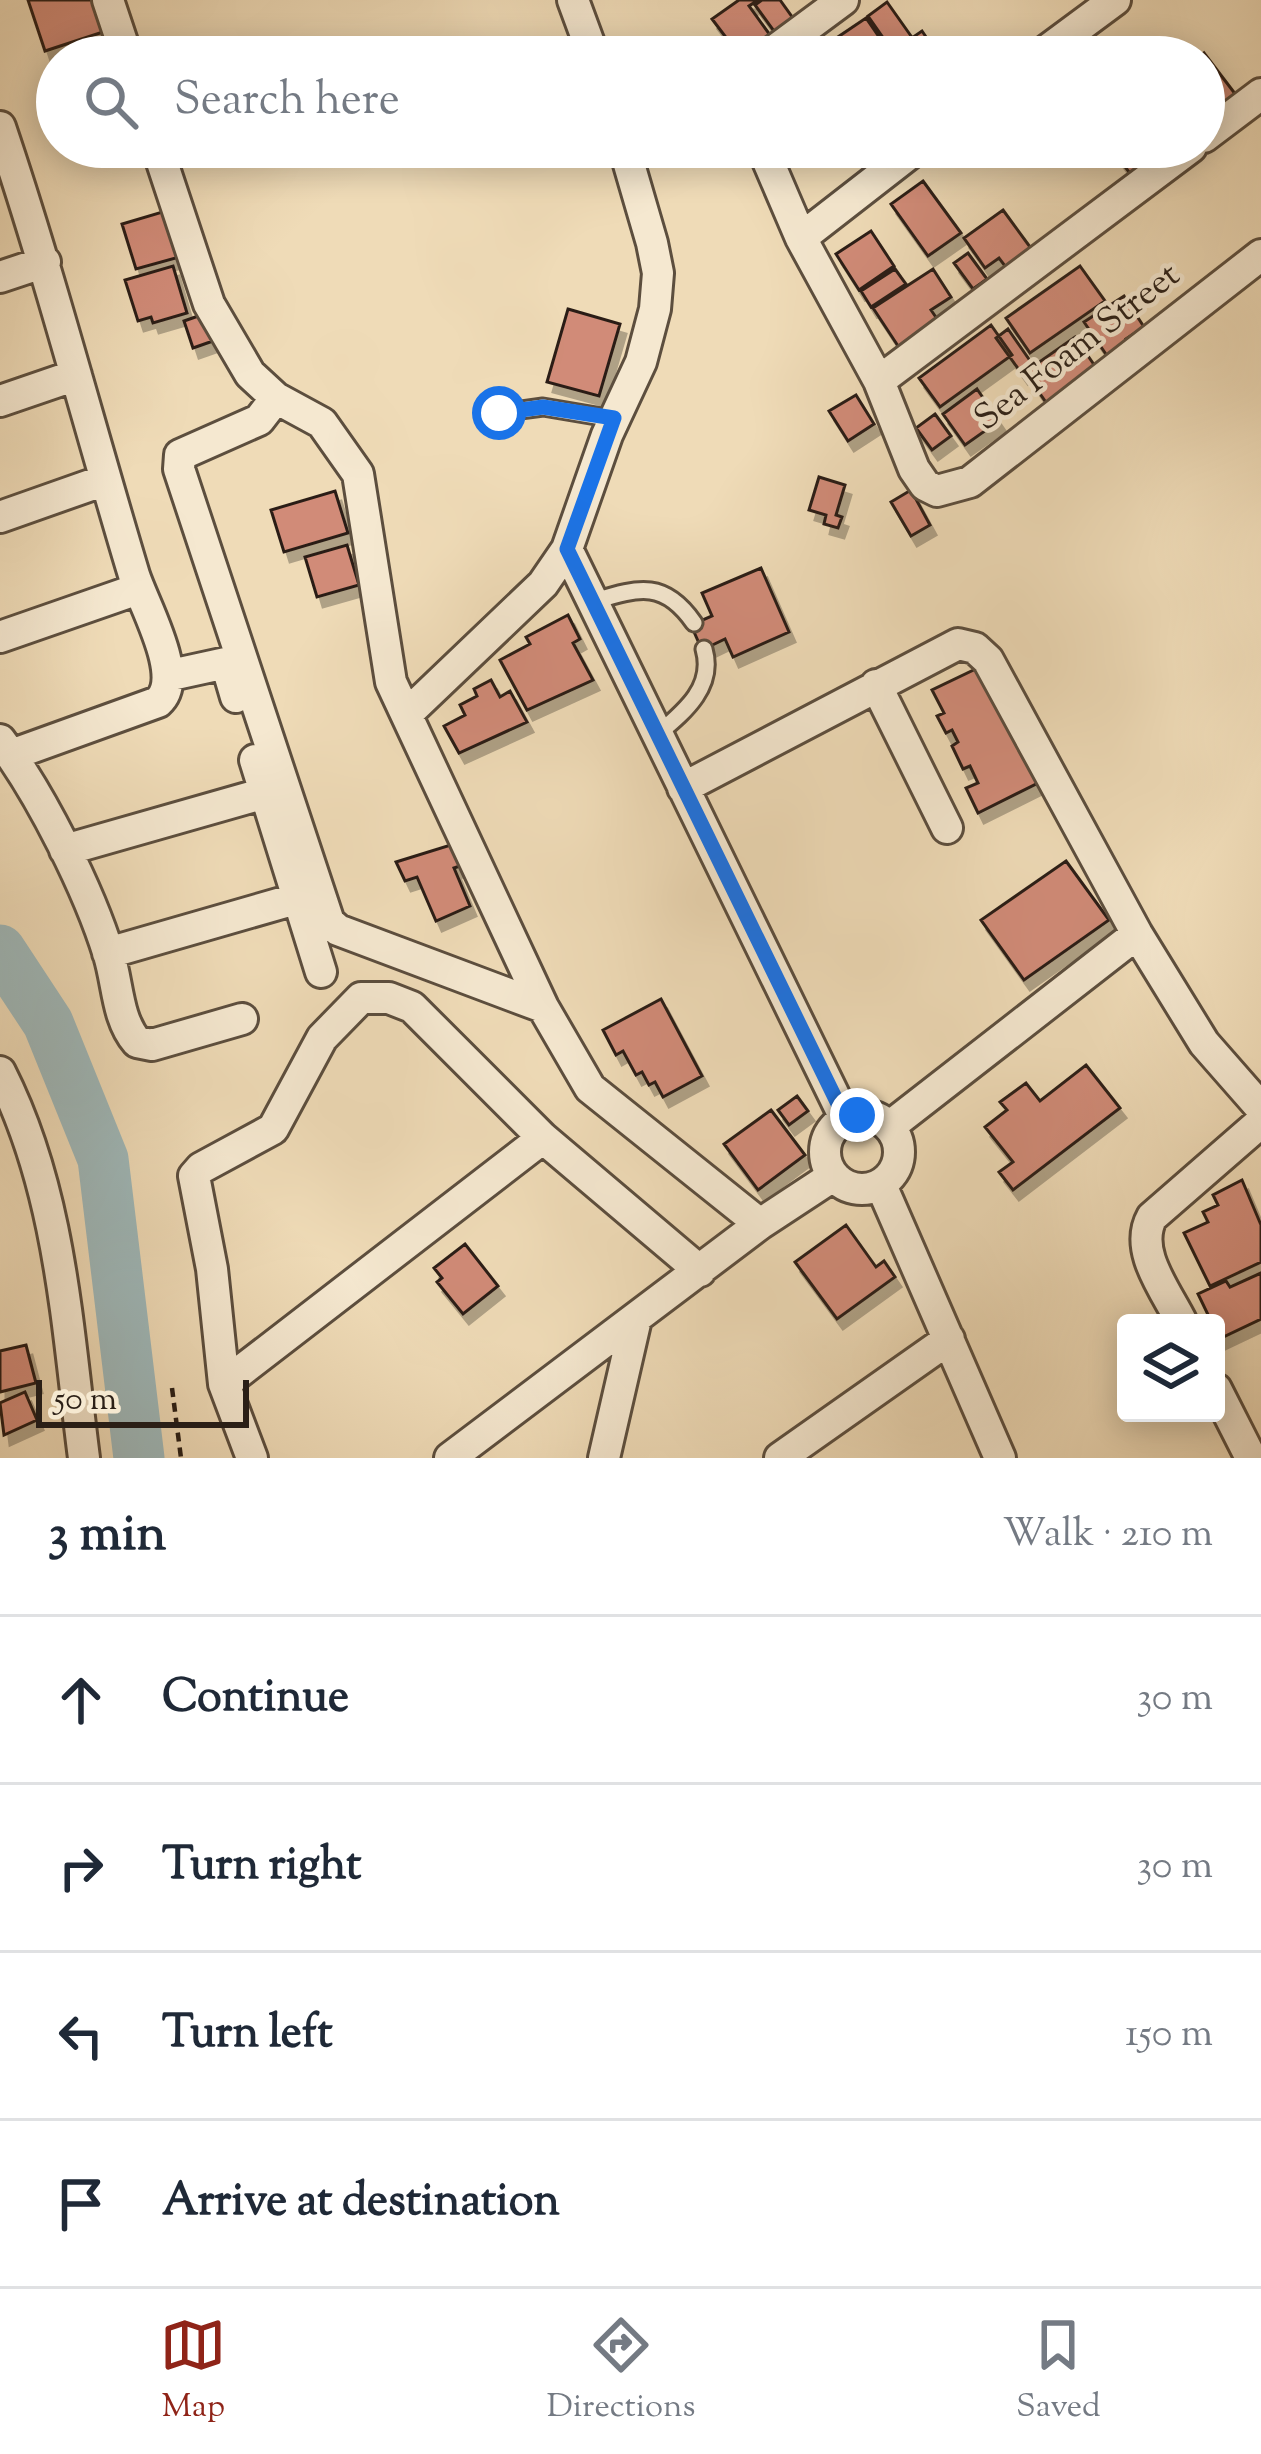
<!DOCTYPE html>
<meta charset="utf-8">
<style>
body{margin:0;font-family:"Sorts Mill Goudy",serif;background:#f2f2f3;color:#1f2937}
.controls{position:absolute;right:36px;bottom:36px;display:grid;overflow:hidden;border-radius:12px;box-shadow:0 6px 30px #0003}
.controls button{width:108px;height:108px;display:grid;place-items:center;padding:0;border:0;border-bottom:3px solid #e0e1e3;background:#fff;color:#1f2937;font:60px sans-serif}
.scale{position:absolute;left:36px;bottom:30px;width:213px;box-sizing:border-box;padding-left:12px;border:6px solid #2b1f16;border-top:0;font-size:33px;line-height:42px;white-space:nowrap;color:#2b1f16;-webkit-text-stroke:9px #f5e8d0;paint-order:stroke}
.stop{position:absolute;width:36px;height:36px;margin:-27px;border:9px solid #1a73e8;border-radius:50%;background:#fff}
.stop.end{background:#1a73e8;border-color:#fff;box-shadow:0 3px 12px #0008}
.list{margin:0;padding:0;list-style:none}
h2{display:flex;justify-content:space-between;align-items:center;height:156px;margin:0;padding:0 48px;font-size:51px}
h2 small{font-size:39px;font-weight:400;color:#747a83}
.list li{display:grid;grid-template-columns:78px 1fr auto;gap:36px;align-items:center;box-sizing:border-box;height:168px;padding:0 48px;border-top:3px solid #e0e1e3}
.list b{display:block;font-size:45px;white-space:nowrap}
.list em{font-size:39px;font-style:normal;color:#747a83}
.icon{flex:none;width:66px;height:66px;fill:none;stroke:currentColor;stroke-width:2;stroke-linecap:round;stroke-linejoin:round}
.map{position:relative;flex:none;width:1261px;height:1458px;overflow:hidden}
.search{position:absolute;background:#fff;box-shadow:0 6px 30px #0003;left:36px;right:36px;top:36px;height:132px;display:flex;align-items:center;gap:30px;box-sizing:border-box;padding:0 42px;border-radius:66px;color:#747a83;font-size:45px}
.sheet{height:828px;background:#fff}
nav{display:flex;justify-content:space-around;align-items:center;box-sizing:border-box;height:168px;border-top:3px solid #e0e1e3;background:#fff;font-size:33px;color:#747a83}
nav a{display:grid;justify-items:center;gap:6px}
nav .on{color:#8f2418}
.map>svg:first-child{display:block}
.lines{fill:none;stroke-linecap:round;stroke-linejoin:round}
.river{stroke:#9fb8b9;stroke-width:51}
.building{fill:#d18b78;stroke:#2b1f16;stroke-width:3;filter:url(#shadow)}
.service-casing{stroke:#5c4e3e;stroke-width:21}
.minor-casing{stroke:#5c4e3e;stroke-width:36}
.path{stroke:#2b1f16;stroke-width:4.5;stroke-dasharray:9 6;stroke-linecap:butt}
.service{stroke:#f5e8d0;stroke-width:15}
.minor{stroke:#f5e8d0;stroke-width:30}
.route{stroke:#1a73e8;stroke-width:15}
.labels{text-anchor:middle;dominant-baseline:central;stroke-width:9;stroke-linejoin:round;paint-order:stroke}
.street-label{font-size:36px;fill:#2b1f16;stroke:#f5e8d0}
</style>
<div class="map">
<svg width="1261" height="1458" viewBox="0 0 1261 1458">
<defs>
<filter id="shadow"><feDropShadow dx="6" dy="10" stdDeviation="0" flood-color="#0004"/></filter>
</defs>
<rect width="100%" height="100%" fill="#efdbb7"/>
<filter id="stains"><feTurbulence type="fractalNoise" baseFrequency=".00167" numOctaves="4"/><feColorMatrix values="0 0 0 0 .2 0 0 0 0 .09 0 0 0 0 .02 0 0 0 .5 -.17"/></filter>
<radialGradient id="worn" r=".72"><stop offset=".6" stop-color="#630" stop-opacity="0"/><stop offset="1" stop-color="#630" stop-opacity=".3"/></radialGradient>
<g class="lines">
<path class="river" d="M0,950L48,1023L103,1159L139,1458"/>
</g>
<path class="building" d="M28,0H92L103,32L45,51Z
M739,0H758L749,6L770,35L740,56L712,19Z
M762,0H780L795,21L776,34L755,5Z
M887,2L911,36L891,49L868,16Z
M866,18L890,53L922,31L937,53L931,57H843L832,41Z
M1204,53L1236,95L1204,128V57H1199Z
M1110,147H1162L1168,155L1135,180Z
M923,181L961,233L928,256L891,204Z
M169,210L183,256L136,269L122,224Z
M1003,210L1033,251L1008,270L999,258L985,268L964,238Z
M871,231L894,266L859,290L836,254Z
M968,253L987,279L973,289L954,263Z
M173,266L187,313L153,323L151,317L138,321L125,280Z
M1080,266L1105,301L1030,353L1006,318Z
M895,269L906,284L871,307L861,291Z
M933,269L951,297L931,310L942,326L902,352L873,308Z
M1124,296L1144,327L1126,339L1133,349L1112,363L1084,322Z
M568,309L620,324L599,396L547,382Z
M204,314L213,341L193,348L184,321Z
M991,325L1012,355L940,407L919,378Z
M1008,329L1033,365L1022,374L996,338Z
M1075,337L1097,369L1052,411L1025,372Z
M977,389L999,421L965,445L943,414Z
M856,395L874,424L848,441L829,411Z
M935,414L951,436L932,450L916,428Z
M819,477L845,485L836,515L842,517L838,528L824,524L826,515L809,510Z
M911,490L930,525L911,536L891,502Z
M335,491L348,533L284,552L271,510Z
M347,545L359,585L317,597L305,557Z
M761,568L789,632L733,657L725,639L702,650L691,625L712,616L702,593Z
M568,615L580,639L573,643L593,680L527,710L500,660L530,644L526,637Z
M982,666L1040,782L978,813L966,788L978,783L970,766L963,769L952,746L958,742L952,730L946,733L937,716L944,713L932,690Z
M491,680L500,697L510,691L527,722L459,753L444,726L465,715L460,705L477,696L474,689Z
M457,843L466,864L454,868L470,906L436,921L417,877L405,881L396,862Z
M1066,861L1109,920L1024,980L981,920Z
M661,999L702,1076L663,1097L655,1082L649,1085L642,1072L636,1075L623,1051L616,1055L603,1030Z
M1086,1065L1120,1108L1013,1190L999,1172L1013,1162L985,1127L1007,1110L1000,1102L1026,1083L1040,1101Z
M797,1096L808,1111L789,1125L778,1110Z
M771,1110L805,1155L758,1190L724,1144Z
M1242,1180L1261,1225V1262L1210,1286L1184,1233L1208,1222L1203,1212L1218,1205L1213,1195Z
M846,1225L876,1267L884,1261L895,1277L837,1319L795,1262Z
M465,1244L498,1286L463,1314L437,1282L442,1278L434,1268Z
M1261,1273V1319L1219,1339L1216,1323H1212L1198,1294L1226,1281L1230,1287Z
M26,1345L36,1383L0,1392V1351Z
M25,1392L37,1420L4,1435L0,1403Z"/>
<g class="lines">
<defs>
<path id="service" d="M499,413L543,407L614,419
M595,601C640,587 665,581 694,623
M658,734C684,712 715,687 704,649"/>
<path id="minor" d="M108,0L127,57
M573,0L594,57
M766,57L843,0
M1038,57L1115,0
M0,127C50,275 89,426 134,575C144,606 186,678 158,702L11,755
M1204,137L1261,94
M157,147L209,304L250,374L276,398L322,423L358,474L391,682L543,1007L590,1088L760,1224
M762,147L801,238L879,381L914,469L925,485L937,491L970,482L1261,255
M801,238L918,147
M0,277L45,262
M879,381L1191,147
M276,398L259,420L180,455L179,469L329,922L338,930L543,1007
M0,401L76,375
M0,517L105,480
M567,549L845,1118
M0,637L138,589
M171,675L226,663L236,697
M876,685L947,828
M408,713L543,584L567,549L607,435L641,362L655,309L658,273L652,243L624,147
M0,740C41,794 89,890 109,955C118,984 117,1019 137,1042L152,1045L242,1019
M255,760L321,972
M683,788L958,644L975,648L988,660L1137,934L1204,1043L1261,1108
M65,850L265,793
M108,953L299,898
M0,1072C61,1192 67,1327 84,1458
M825 1152a37 37 0 1 1 74 0a37 37 0 1 1-74 0Z
M889,1127L1137,934
M881,1185L1000,1458
M1182,1323C1167,1292 1133,1251 1152,1217L1261,1122
M224,1384L543,1138
M1216,1389L1251,1458
M252,1458L224,1384L212,1269L194,1176L201,1168L273,1129L322,1038L361,998H389L412,1007L543,1138L700,1271
M450,1458L760,1224L833,1176
M604,1458L636,1319
M780,1458L949,1339"/>
</defs>
<use href="#service" class="service-casing"/>
<use href="#minor" class="minor-casing"/>
<path class="path" d="M172,1388L181,1458"/>
<use href="#service" class="service"/>
<use href="#minor" class="minor"/>
</g>
<g class="lines">
<path class="route" d="M499,413L543,407L614,418L567,549L845,1118L857,1115"/>
</g>
<g class="labels">
<g class="street-label">
<text transform="translate(1078 348) rotate(-38)">Sea Foam Street</text>
</g>
</g>
<rect width="100%" height="100%" filter="url(#stains)"/>
<rect width="100%" height="100%" fill="url(#worn)"/>
</svg>
<div class="controls">
<button><svg class="icon" aria-label="layers" viewBox="0 0 24 24"><path d="M12 4l9 5-9 5-9-5zM3 14l9 5 9-5"/></svg></button>
</div>
<div class="scale">50 m</div>
<div class="stop" style="left:499px;top:413px"></div>
<div class="stop end" style="left:857px;top:1115px"></div>
<div class="search"><svg class="icon" aria-label="search" viewBox="0 0 24 24"><circle cx="10" cy="10" r="6"/><path d="M15 15l6 6"/></svg>Search here</div>
</div>
<section class="sheet">
<h2>3 min<small>Walk · 210 m</small></h2>
<ul class="list">
<li><svg class="icon" aria-label="ahead" viewBox="0 0 24 24"><path d="M12 20V5M6 11l6-6 6 6"/></svg><div><b>Continue</b></div><em>30 m</em></li>
<li><svg class="icon" aria-label="right" viewBox="0 0 24 24"><path d="M7 20v-9h11M14 6l5 5-5 5"/></svg><div><b>Turn right</b></div><em>30 m</em></li>
<li><svg class="icon" aria-label="left" viewBox="0 0 24 24"><path d="M17 20v-9H6M10 6l-5 5 5 5"/></svg><div><b>Turn left</b></div><em>150 m</em></li>
<li><svg class="icon" aria-label="arrive" viewBox="0 0 24 24"><path d="M6 21V4h12l-3 4 3 4H6"/></svg><div><b>Arrive at destination</b></div></li>
</ul>
</section>
<nav>
<a class="on"><svg class="icon" aria-label="map" viewBox="0 0 24 24"><path d="M3 6l6-2 6 2 6-2v14l-6 2-6-2-6 2zM9 4v14M15 6v14"/></svg>Map</a>
<a><svg class="icon" aria-label="directions" viewBox="0 0 24 24"><path d="M12 3l9 9-9 9-9-9zM9 14v-3h6M13 9l2 2-2 2"/></svg>Directions</a>
<a><svg class="icon" aria-label="saved" viewBox="0 0 24 24"><path d="M7 4h10v16l-5-4-5 4z"/></svg>Saved</a>
</nav>
